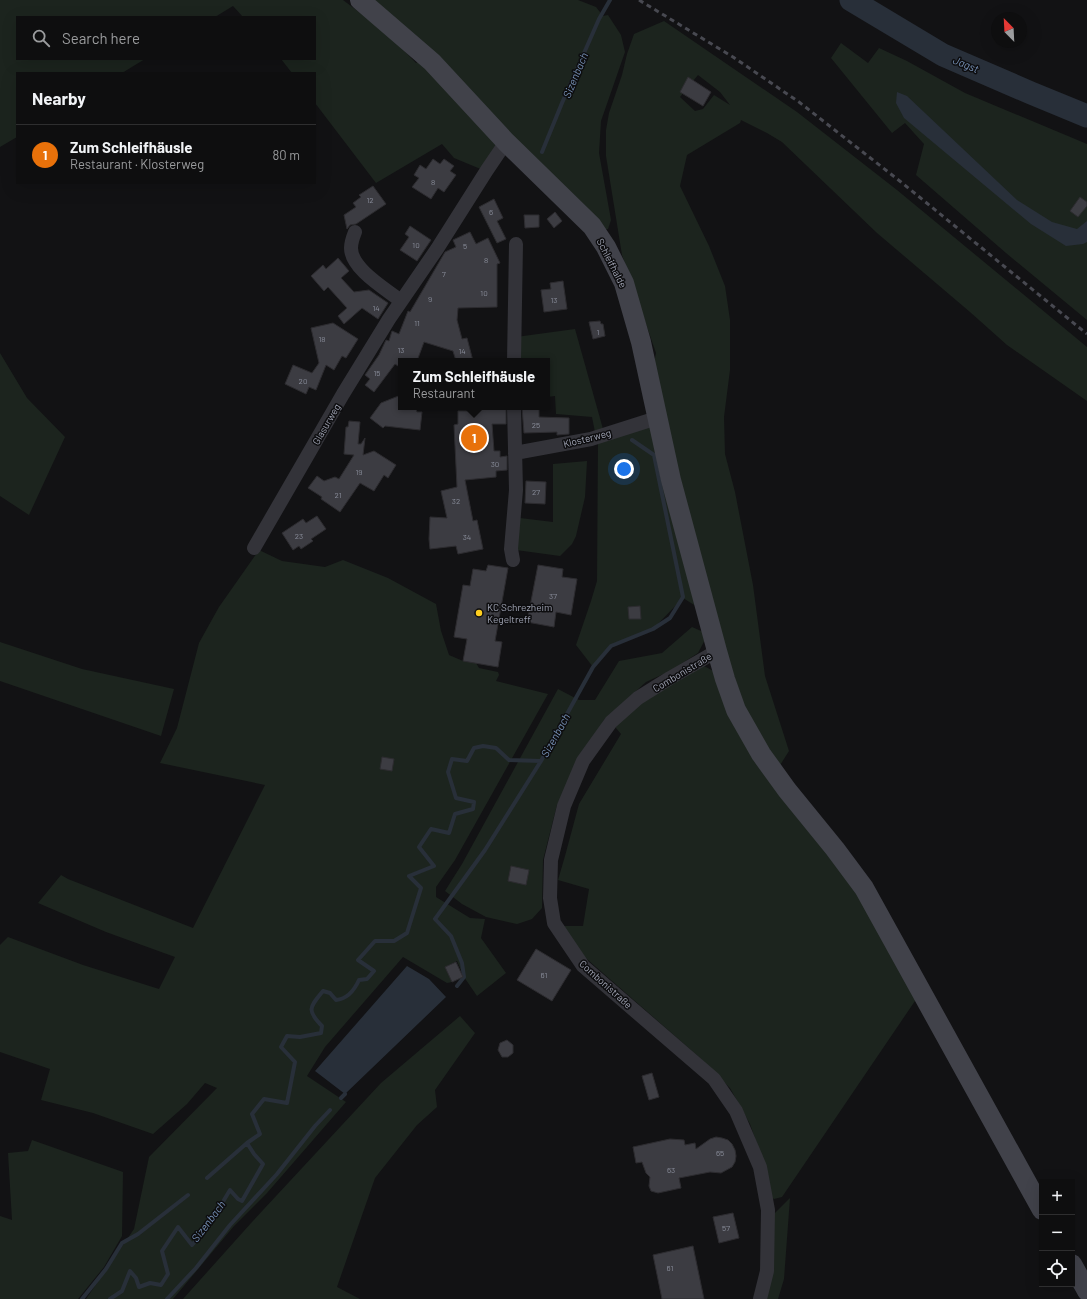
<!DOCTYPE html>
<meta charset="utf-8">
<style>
body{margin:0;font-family:Barlow,sans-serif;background:#171718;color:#f1f3f6}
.controls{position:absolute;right:12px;bottom:12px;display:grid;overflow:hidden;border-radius:0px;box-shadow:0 4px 16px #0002}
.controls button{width:36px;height:36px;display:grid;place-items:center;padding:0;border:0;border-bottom:1px solid #2e2e2f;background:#0e0e0f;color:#f1f3f6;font:20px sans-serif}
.compass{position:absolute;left:991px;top:12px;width:36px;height:36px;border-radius:50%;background:#0e0e0f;box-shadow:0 4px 16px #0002;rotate:336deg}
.you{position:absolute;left:624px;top:469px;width:14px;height:14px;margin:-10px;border:3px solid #fff;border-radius:50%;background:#1a73e8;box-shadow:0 0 0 6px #1a73e833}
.badge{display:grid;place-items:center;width:26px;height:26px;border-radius:50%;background:#7c3aed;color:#fff;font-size:13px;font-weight:700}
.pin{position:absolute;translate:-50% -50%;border:2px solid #fff;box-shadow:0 1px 4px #0006}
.popup{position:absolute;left:398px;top:358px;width:152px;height:52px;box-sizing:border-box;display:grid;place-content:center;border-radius:0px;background:#0e0e0f;filter:drop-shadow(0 1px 3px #0005);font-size:13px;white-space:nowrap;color:#9b9c9e}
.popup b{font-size:15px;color:#f1f3f6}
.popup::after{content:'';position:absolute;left:50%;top:100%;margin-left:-8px;border:8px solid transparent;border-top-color:#0e0e0f}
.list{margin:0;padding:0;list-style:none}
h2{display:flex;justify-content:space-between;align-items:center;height:52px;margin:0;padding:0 16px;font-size:17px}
h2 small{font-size:13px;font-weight:400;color:#9b9c9e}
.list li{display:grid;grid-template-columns:26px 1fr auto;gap:12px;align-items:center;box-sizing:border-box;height:60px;padding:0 16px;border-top:1px solid #2e2e2f}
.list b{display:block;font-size:15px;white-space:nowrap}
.list p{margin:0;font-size:13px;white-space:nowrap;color:#9b9c9e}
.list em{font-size:13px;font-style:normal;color:#9b9c9e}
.icon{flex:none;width:22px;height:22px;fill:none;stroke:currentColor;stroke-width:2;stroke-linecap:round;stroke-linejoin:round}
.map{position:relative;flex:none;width:1087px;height:1299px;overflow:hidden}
.search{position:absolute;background:#0e0e0f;box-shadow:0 4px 16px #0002;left:16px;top:16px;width:300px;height:44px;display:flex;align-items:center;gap:10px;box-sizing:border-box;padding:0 14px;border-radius:0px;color:#9b9c9e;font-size:15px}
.panel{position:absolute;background:#0e0e0f;box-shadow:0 4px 16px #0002;left:16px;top:72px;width:300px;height:112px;border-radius:0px}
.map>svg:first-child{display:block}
.green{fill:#1c241e;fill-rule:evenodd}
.water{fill:#282f39}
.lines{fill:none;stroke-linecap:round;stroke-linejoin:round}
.stream{stroke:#282f39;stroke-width:4}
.river{stroke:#282f39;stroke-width:23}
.building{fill:#3c3c42;stroke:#2d2c30}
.street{stroke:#333339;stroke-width:14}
.secondary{stroke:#41424a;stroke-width:20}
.rail{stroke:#484951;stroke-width:3;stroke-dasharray:5 4;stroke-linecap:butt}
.poi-dot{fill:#ffcf1f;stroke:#0d0d0f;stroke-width:1.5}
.labels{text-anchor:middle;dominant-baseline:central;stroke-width:3;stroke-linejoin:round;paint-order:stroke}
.number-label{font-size:8px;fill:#888c99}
.street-label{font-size:10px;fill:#a2a6b6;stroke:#0d0d0f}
.poi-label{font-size:10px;fill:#a2a6b6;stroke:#0d0d0f;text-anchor:start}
.water-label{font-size:11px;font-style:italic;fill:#7690b5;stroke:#0d0d0f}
</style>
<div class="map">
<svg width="1087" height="1299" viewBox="0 0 1087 1299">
<rect width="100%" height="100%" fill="#121214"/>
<path class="green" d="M0,0H343L388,34L416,63L422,59L501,143L483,170L454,158L442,144L376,183L315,103V73H292L281,59H315V17H243L233,6L215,17H17V59H145L122,73H17V137L0,147Z
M371,0H578L596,7L603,16L608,15L621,35L625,52L601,121L599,153L611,220L608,229L603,230Z
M664,21L797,112L897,190L1087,347V401L1007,345L970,312L877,233L782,142L767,133L741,120L740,123L687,155L680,186L709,246L725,286L730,320V370L724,417L725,454L735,492L753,585L765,676L789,751L777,770L740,708L652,374L656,353L622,255L606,156V130L609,113L622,75L627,54L634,34ZM698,75L720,92L730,105L714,95L703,109L695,111L680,97Z
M841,43L868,63L879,48L907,61L965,93L1087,144V320L1006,253L916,175L924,144L905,123L892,133L831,58Z
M575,329L603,429L595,432L592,417L556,414L555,396L547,397V361H516V337Z
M0,353L27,398L65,437L29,515L0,496Z
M657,418L707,613L683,598L653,629L611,646L593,667L576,645L591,601L597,581L598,443Z
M587,461L585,497L576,536L572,544L560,556L516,550L520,518L553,522V464Z
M259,550L282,561L325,567L343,560L388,578L436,604L441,631L449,655L463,661L476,663L479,668L498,672L499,675L496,681L548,694L455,860L436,887V897L470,918L485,919L481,938L506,973L477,996L464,977L457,961L445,967L452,982L447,983L403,957L325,1047L307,1076L346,1102L267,1193L234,1226L173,1299H86L134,1229L149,1157L217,1088L205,1083L187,1104L153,1134L93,1113L41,1100L50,1069L0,1052V945L8,937L83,965L159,989L175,957L106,932L38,903L61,875L68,879L193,928L265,785L160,763L177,728L199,643L219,607Z
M692,627L708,634L698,653L670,671L646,682L604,720L557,805L543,860L542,908L532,919L517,924L486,917L462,904L445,891L462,864L558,689L579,700H595L619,661L662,653Z
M0,642L82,669L174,689L161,736L0,681Z
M704,666L719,674L867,905L917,998L782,1197L774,1199L770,1197L765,1167L750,1124L730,1088L699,1057L580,953L563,926H583L589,889L558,880L565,856L579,804L621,734L611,722L638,698Z
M460,1016L475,1033L435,1090L437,1107L417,1125L375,1178L337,1287L360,1299H183L252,1222L381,1083Z
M32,1140L123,1172L122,1236L104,1267L78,1299H0V1216L12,1220L8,1153L28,1151Z
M790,1198L784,1279L778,1299H764L773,1215Z"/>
<path class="water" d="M897,92L907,96L1017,200L1052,222L1077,229L1087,221V242L1083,244L1066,246L1031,224L904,118L896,103Z
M407,966L429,979L446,997L345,1094L315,1071Z"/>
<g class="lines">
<path class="stream" d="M542,152L562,103L599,19L610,0
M457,986L464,977L462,963L451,936L435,919L485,850L541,761
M341,1098L345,1094
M207,1178L247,1143
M82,1299L106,1269L122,1243L138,1234L188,1195
M110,1299L122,1291L130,1271L136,1278L139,1287L150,1283L161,1285L168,1274L162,1251L178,1227L192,1245L199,1237L209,1219L218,1210L230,1190L238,1199L242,1201L263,1164L254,1154L247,1143L260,1134L252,1114L264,1099L287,1103L295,1062L281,1047L287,1036L300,1037L321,1033L322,1026C306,1010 310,1007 323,991L330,993L336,1000C347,999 354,991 359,980L367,979L374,971L358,960L375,941H394L407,933L421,888L409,876L434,866L419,847L431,829L449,833L455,814L473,809L474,802L456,798L448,772L452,759L467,761L474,748L483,746L496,748L509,760L541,761L593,667L611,646L653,629L670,618L683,597L654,455L632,440
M167,1299L196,1268L230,1225L277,1174L315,1126L330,1110"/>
<path class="river" d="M851,0L943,55L1031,93L1087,116"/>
</g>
<path class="building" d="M688,77L711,92L703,106L680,92Z
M433,159L440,164L444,159L454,166L450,171L456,175L444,192L438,188L431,199L412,187L419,178L414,175L420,165L426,169Z
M373,186L386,204L356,224L350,225L347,229L344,215L356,207L353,203L361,197L359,195Z
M1080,197L1087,202V206L1078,217L1070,211Z
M494,199L503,218L497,221L506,239L497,243L479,207Z
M555,212L562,221L554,228L547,219Z
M524,215H539V227L525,228Z
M410,226L431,240L417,261L400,250L409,237L405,234Z
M470,232L476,244L488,238L500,263L497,264V307L458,308L457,320L462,339L467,338L473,361H456L453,351L424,342L417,361H400L398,366L395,364L374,392L365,385L370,379L365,375L379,355L386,340L389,341L392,331L399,334L408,311L410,312L445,252L456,247L453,240Z
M338,258L349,271L341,278L354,292L369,290L388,303L378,319L362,308L344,324L338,316L347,308L328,287L324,291L311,276L323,265L326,269Z
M563,281L567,309L544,312L541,290L551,289L550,283Z
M600,321L601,324H603L605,336L593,339L589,322Z
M333,323L358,339L346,358L342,356L334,370L326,365L316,390L309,387L306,394L285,384L293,365L312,373L319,363L311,328Z
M401,395V407H415L417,412H422L420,430L385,426L383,428L370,418L381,403Z
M484,407H506V424H492L494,451H500V457L507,456V470L496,471V477L465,480L473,521L477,520L483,549L458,554L456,546L430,549L429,539L430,517L447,518L441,491L457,487L454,425L458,424V411H478V408Z
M522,407H539V417L569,418V434L557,435V432L524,433Z
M349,421L360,422L358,444H361L365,438L363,455L374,451L396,465L388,478L384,475L374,491L360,483L340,512L321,499L322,497L308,488L317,476L324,481L335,477L339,479L354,455L344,454L346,427H348Z
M526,481L546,482L545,504L525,503Z
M317,516L326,529L311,539L313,541L301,549L299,546L293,550L282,533L303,519L306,523Z
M488,565L508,568L495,641L502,642L498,667L463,661L467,639L454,637L463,585L470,586L473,569L486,571Z
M538,565L563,569L562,577L577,579L571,615L556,612L554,627L527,622Z
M640,606L641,619H629L628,607Z
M382,757L394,759L392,771L380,769Z
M511,866L529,870L526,885L508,881Z
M536,949L571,970L552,1001L517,980Z
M456,962L463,977L452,982L445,967Z
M507,1040L513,1045V1053L508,1057H502L498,1050L500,1043Z
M652,1073L659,1097L649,1100L642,1076Z
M716,1137L722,1138L728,1140L732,1144L735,1150L736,1156L735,1162L732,1167L721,1173L710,1172L679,1178L681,1188L658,1193L651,1191L649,1186L650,1177L646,1173L642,1162L636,1163L633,1147L670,1139L684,1140L685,1145L695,1143L696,1149L710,1139Z
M733,1213L739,1238L719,1243L713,1217Z
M693,1246L704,1299H662L653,1255Z"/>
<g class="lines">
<path class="street" d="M355,232C353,237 351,243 351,248C351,269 386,289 401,301
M514,361L516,244
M515,453L591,439L657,418
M254,548L343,394L389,319L437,249L487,170L506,142
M513,560L511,549L516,490L514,407
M717,651L670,678L638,698L611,722L583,761L564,806L551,860L550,898L554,923L583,966L714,1079L736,1111L760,1167L768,1210L767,1271L760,1299"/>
<path class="secondary" d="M360,0L432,62L506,142L592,226L606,247L624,283L641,342L671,480L717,651L725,679L736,710L761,754L787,790L835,849L864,888L1042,1210
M1072,1264L1087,1291"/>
<path class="rail" d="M639,0L733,57L799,102L901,182L1087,334"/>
</g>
<circle class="poi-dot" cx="479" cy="613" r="4"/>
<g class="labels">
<g class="number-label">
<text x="433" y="182">8</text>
<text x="370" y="200">12</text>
<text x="491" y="212">6</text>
<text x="416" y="245">10</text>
<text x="465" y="246">5</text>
<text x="486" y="260">8</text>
<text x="444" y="274">7</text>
<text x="484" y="293">10</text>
<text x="430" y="299">9</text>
<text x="554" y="300">13</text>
<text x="376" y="308">14</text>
<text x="417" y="323">11</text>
<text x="598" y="332">1</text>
<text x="322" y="339">18</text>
<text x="401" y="350">13</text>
<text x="462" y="351">14</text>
<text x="377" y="373">15</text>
<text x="303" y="381">20</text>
<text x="536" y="425">25</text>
<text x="495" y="464">30</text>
<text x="359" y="472">19</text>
<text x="536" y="492">27</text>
<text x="338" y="495">21</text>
<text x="456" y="501">32</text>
<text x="299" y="536">23</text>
<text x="467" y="537">34</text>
<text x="553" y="596">37</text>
<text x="544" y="975">61</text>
<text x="720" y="1153">65</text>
<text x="671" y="1170">63</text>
<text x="726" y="1228">57</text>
<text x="670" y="1268">61</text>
</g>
<g class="street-label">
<text transform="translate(612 263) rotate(63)">Schleifhalde</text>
<text transform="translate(326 424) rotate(-60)">Glasurweg</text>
<text transform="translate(587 438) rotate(-14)">Klosterweg</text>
<text transform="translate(682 672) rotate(-31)">Combonistraße</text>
<text transform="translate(606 984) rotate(42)">Combonistraße</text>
</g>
<g class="poi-label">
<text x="487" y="607">KC Schrezheim<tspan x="487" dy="12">Kegeltreff</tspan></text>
</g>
<g class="water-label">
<text transform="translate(966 64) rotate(23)">Jagst</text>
<text transform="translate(575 75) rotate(-67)">Sizenbach</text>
<text transform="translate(555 735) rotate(-61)">Sizenbach</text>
<text transform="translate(208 1221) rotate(-53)">Sizenbach</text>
</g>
</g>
</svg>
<div class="controls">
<button>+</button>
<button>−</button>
<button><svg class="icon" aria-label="locate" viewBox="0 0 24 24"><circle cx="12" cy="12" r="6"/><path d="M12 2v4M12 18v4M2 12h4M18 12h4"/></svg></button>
</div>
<svg class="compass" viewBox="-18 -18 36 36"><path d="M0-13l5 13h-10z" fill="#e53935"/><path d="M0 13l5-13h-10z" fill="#9b9c9e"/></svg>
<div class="you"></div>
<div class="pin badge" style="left:474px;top:438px;background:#e8710a">1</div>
<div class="popup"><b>Zum Schleifhäusle</b>Restaurant</div>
<div class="search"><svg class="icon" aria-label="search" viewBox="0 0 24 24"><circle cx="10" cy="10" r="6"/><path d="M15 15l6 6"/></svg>Search here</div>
<section class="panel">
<h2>Nearby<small></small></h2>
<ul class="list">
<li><span class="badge" style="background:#e8710a">1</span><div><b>Zum Schleifhäusle</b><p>Restaurant · Klosterweg</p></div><em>80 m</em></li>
</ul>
</section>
</div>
